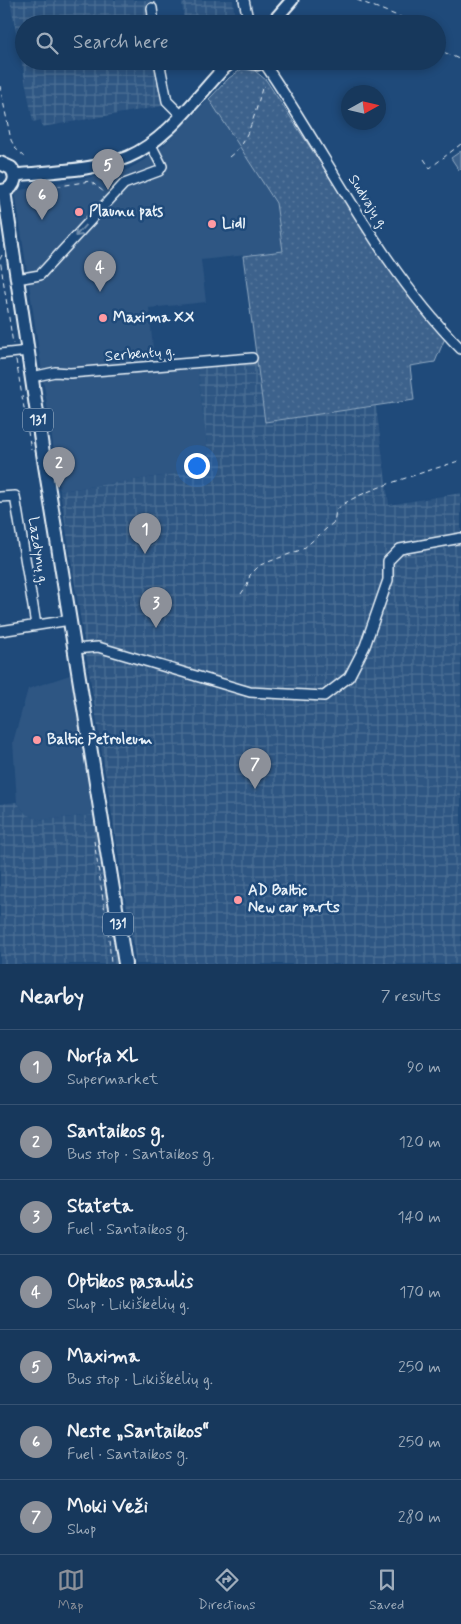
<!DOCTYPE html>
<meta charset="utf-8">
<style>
body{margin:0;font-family:Mynerve,sans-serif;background:#244365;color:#f1f3f6}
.compass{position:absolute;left:341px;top:85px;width:45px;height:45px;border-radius:50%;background:#17385c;box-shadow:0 2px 8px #0003;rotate:82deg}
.you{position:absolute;left:196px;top:465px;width:18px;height:18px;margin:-12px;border:4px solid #fff;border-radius:50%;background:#1a73e8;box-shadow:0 0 0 8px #1a73e833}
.badge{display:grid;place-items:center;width:32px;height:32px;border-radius:50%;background:#8c9099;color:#fff;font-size:16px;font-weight:700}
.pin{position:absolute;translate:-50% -41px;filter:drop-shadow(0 1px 2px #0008)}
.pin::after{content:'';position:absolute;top:26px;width:18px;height:15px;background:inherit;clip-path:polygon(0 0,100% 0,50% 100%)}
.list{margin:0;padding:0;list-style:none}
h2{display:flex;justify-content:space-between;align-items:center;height:65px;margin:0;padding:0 20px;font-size:21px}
h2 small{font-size:16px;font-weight:400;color:#9eacbb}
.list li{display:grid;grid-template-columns:32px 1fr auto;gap:15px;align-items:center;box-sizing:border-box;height:75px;padding:0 20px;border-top:1px solid #365272}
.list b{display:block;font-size:19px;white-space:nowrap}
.list p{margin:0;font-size:16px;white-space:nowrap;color:#9eacbb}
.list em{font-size:16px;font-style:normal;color:#9eacbb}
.icon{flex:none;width:28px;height:28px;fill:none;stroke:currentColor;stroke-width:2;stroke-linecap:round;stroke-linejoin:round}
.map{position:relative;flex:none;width:461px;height:964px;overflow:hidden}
.search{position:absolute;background:#17385c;box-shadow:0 2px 8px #0003;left:15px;right:15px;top:15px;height:55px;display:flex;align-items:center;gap:12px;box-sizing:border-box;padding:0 18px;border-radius:28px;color:#9eacbb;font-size:19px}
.sheet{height:590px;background:#17385c}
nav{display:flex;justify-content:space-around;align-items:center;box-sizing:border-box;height:70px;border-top:1px solid #365272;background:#17385c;font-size:14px;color:#9eacbb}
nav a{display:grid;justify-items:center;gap:2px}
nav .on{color:#8c9099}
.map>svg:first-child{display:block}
.built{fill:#2e5683}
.industrial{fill:url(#industrial-grid)}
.grass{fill:url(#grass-dots);stroke:#92aac2}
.park{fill:#3c628c;stroke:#92aac2}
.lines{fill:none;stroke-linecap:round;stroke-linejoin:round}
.street-casing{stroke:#e8f1f8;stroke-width:12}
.secondary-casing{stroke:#e8f1f8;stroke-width:15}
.primary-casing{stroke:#e8f1f8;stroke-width:16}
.path{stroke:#e8f1f8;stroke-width:1;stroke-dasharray:5 4;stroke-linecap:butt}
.street{stroke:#1f4a7a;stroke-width:9}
.secondary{stroke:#1f4a7a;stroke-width:11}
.primary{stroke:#1f4a7a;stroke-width:12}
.oneway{stroke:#6f8dac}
.poi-dot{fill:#ff9aa2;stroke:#1f4a7a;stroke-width:2}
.labels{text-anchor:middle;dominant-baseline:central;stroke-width:5;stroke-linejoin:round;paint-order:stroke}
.shield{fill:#1f4a7a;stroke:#acbfd2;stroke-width:1}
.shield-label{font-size:14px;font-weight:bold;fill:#e8f1f8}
.street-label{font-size:15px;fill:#e8f1f8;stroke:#1f4a7a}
.poi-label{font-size:15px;font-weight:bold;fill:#e8f1f8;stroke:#1f4a7a;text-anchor:start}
</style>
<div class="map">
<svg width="461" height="964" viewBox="0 0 461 964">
<defs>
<pattern id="industrial-grid" width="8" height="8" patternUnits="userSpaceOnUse" patternTransform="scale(1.25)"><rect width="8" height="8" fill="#2e5683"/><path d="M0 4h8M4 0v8" fill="none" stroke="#4c6f95"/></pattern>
<pattern id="grass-dots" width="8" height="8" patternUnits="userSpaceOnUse" patternTransform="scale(1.25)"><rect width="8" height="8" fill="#3c628c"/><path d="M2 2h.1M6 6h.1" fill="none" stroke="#58799d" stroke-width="1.8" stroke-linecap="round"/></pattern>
</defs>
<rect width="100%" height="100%" fill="#1f4a7a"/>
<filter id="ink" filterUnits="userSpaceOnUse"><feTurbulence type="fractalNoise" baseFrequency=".02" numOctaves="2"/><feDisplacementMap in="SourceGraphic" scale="10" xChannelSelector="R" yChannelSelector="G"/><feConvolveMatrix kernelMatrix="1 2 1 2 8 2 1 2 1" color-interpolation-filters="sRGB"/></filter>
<g filter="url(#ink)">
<path class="built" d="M209,99L276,203L283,251L201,260L206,302L149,308L155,369L197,365L210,469L60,491L15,191L125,171L146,159L166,143Z
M73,674L95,815L39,820L26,814L17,802L13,742L28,689Z"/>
<path class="industrial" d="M10,0H151L156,24H24V61H162L169,105L42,127L41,120L33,122Z
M182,0H233L235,24H184Z
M257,362L265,422L376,406L389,505L461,493V964H136L60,491L210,469L197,365Z
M17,802L26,814L39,820L95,815L119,964H0V804Z"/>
<path class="grass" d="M242,69L255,71L266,80L396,278L422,313L445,338L435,362L410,366L414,400L265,422L243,256L283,251L276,203L209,99L229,78Z"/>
<path class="park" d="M461,151V168L459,170L451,158Z"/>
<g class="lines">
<defs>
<path id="street" d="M244,0L249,24
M152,8L154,24
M159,61L167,101L181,115
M264,63C329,158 379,266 461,349
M17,279L40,275L124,184L159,171L162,166L150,143
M0,354L28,351
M32,377L55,372L70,373L252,358
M0,497L15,496L36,625
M0,631L70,620
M74,649L98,647L250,692L324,696L349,677L365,646L388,580V561L400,549L461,538"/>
<path id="secondary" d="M271,24L292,0
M246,61L258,64L266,61
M15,175C52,171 93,171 128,157C166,141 195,99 223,69L233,61"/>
<path id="primary" d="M0,163L11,168C19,178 13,191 0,191
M4,191L42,447L125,964"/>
</defs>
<use href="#street" class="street-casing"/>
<use href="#secondary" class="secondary-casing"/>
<use href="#primary" class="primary-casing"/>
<path class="path" d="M357,0L408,20L412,24
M437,49L461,60
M0,86L11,140L15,148L25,157
M229,157C249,142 256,111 262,88L265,86
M424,159L430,168L461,144
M30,191L90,181L104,192
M2,255L0,259L13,344
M16,360L31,450
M241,594L247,585L250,575L260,565L303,549L334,522C335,519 335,514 336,511C347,493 437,469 461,460
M94,841L109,938L111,964"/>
<use href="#street" class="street"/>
<use href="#secondary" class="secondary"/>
<use href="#primary" class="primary"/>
</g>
<defs><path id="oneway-shaft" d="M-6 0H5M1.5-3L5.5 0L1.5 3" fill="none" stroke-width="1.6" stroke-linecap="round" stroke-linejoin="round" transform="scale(1.25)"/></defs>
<use class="oneway" href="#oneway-shaft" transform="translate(80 231) rotate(132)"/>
</g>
<g class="poi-dot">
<circle cx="79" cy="212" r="5"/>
<circle cx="212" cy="224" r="5"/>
<circle cx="103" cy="318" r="5"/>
<circle cx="37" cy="740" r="5"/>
<circle cx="238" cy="900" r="5"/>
</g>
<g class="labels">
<g class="shield">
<rect x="23" y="408.5" width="30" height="23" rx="4"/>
<rect x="103" y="912.5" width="30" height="23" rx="4"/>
</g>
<g class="shield-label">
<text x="38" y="420">131</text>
<text x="118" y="924">131</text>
</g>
<g class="street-label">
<text transform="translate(368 202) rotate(57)">Sudvajų g.</text>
<text transform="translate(140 354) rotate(-5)">Serbentų g.</text>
<text transform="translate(38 551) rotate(81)">Lazdynų g.</text>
</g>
<g class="poi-label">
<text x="89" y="212">Plaunu pats</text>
<text x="222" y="224">Lidl</text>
<text x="113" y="318">Maxima XX</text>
<text x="47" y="740">Baltic Petroleum</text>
<text x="248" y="891">AD Baltic<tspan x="248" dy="17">New car parts</tspan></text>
</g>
</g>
</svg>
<svg class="compass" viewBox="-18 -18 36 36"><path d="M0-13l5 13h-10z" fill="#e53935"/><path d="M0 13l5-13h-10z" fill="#9eacbb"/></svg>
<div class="you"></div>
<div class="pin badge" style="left:145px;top:554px">1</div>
<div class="pin badge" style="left:59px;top:488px">2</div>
<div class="pin badge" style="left:156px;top:628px">3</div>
<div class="pin badge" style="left:100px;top:292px">4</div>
<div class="pin badge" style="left:108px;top:190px">5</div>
<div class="pin badge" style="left:42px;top:220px">6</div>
<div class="pin badge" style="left:255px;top:789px">7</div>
<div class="search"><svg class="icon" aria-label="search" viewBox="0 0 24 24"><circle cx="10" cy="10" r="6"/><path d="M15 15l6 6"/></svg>Search here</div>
</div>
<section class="sheet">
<h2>Nearby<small>7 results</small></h2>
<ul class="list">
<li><span class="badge">1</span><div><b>Norfa XL</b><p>Supermarket</p></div><em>90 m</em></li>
<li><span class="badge">2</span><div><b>Santaikos g.</b><p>Bus stop · Santaikos g.</p></div><em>120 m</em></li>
<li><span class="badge">3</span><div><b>Stateta</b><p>Fuel · Santaikos g.</p></div><em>140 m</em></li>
<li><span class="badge">4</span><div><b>Optikos pasaulis</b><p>Shop · Likiškėlių g.</p></div><em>170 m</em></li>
<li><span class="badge">5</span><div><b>Maxima</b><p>Bus stop · Likiškėlių g.</p></div><em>250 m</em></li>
<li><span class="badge">6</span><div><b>Neste „Santaikos“</b><p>Fuel · Santaikos g.</p></div><em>250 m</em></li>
<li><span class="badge">7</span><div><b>Moki Veži</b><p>Shop</p></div><em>280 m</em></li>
</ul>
</section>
<nav>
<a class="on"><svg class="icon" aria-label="map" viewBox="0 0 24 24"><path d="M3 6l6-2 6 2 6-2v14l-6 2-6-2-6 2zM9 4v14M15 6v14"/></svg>Map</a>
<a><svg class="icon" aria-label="directions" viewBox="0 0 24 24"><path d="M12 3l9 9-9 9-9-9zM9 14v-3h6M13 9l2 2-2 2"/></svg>Directions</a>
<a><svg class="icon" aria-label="saved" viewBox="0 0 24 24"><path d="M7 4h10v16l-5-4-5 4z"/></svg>Saved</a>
</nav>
